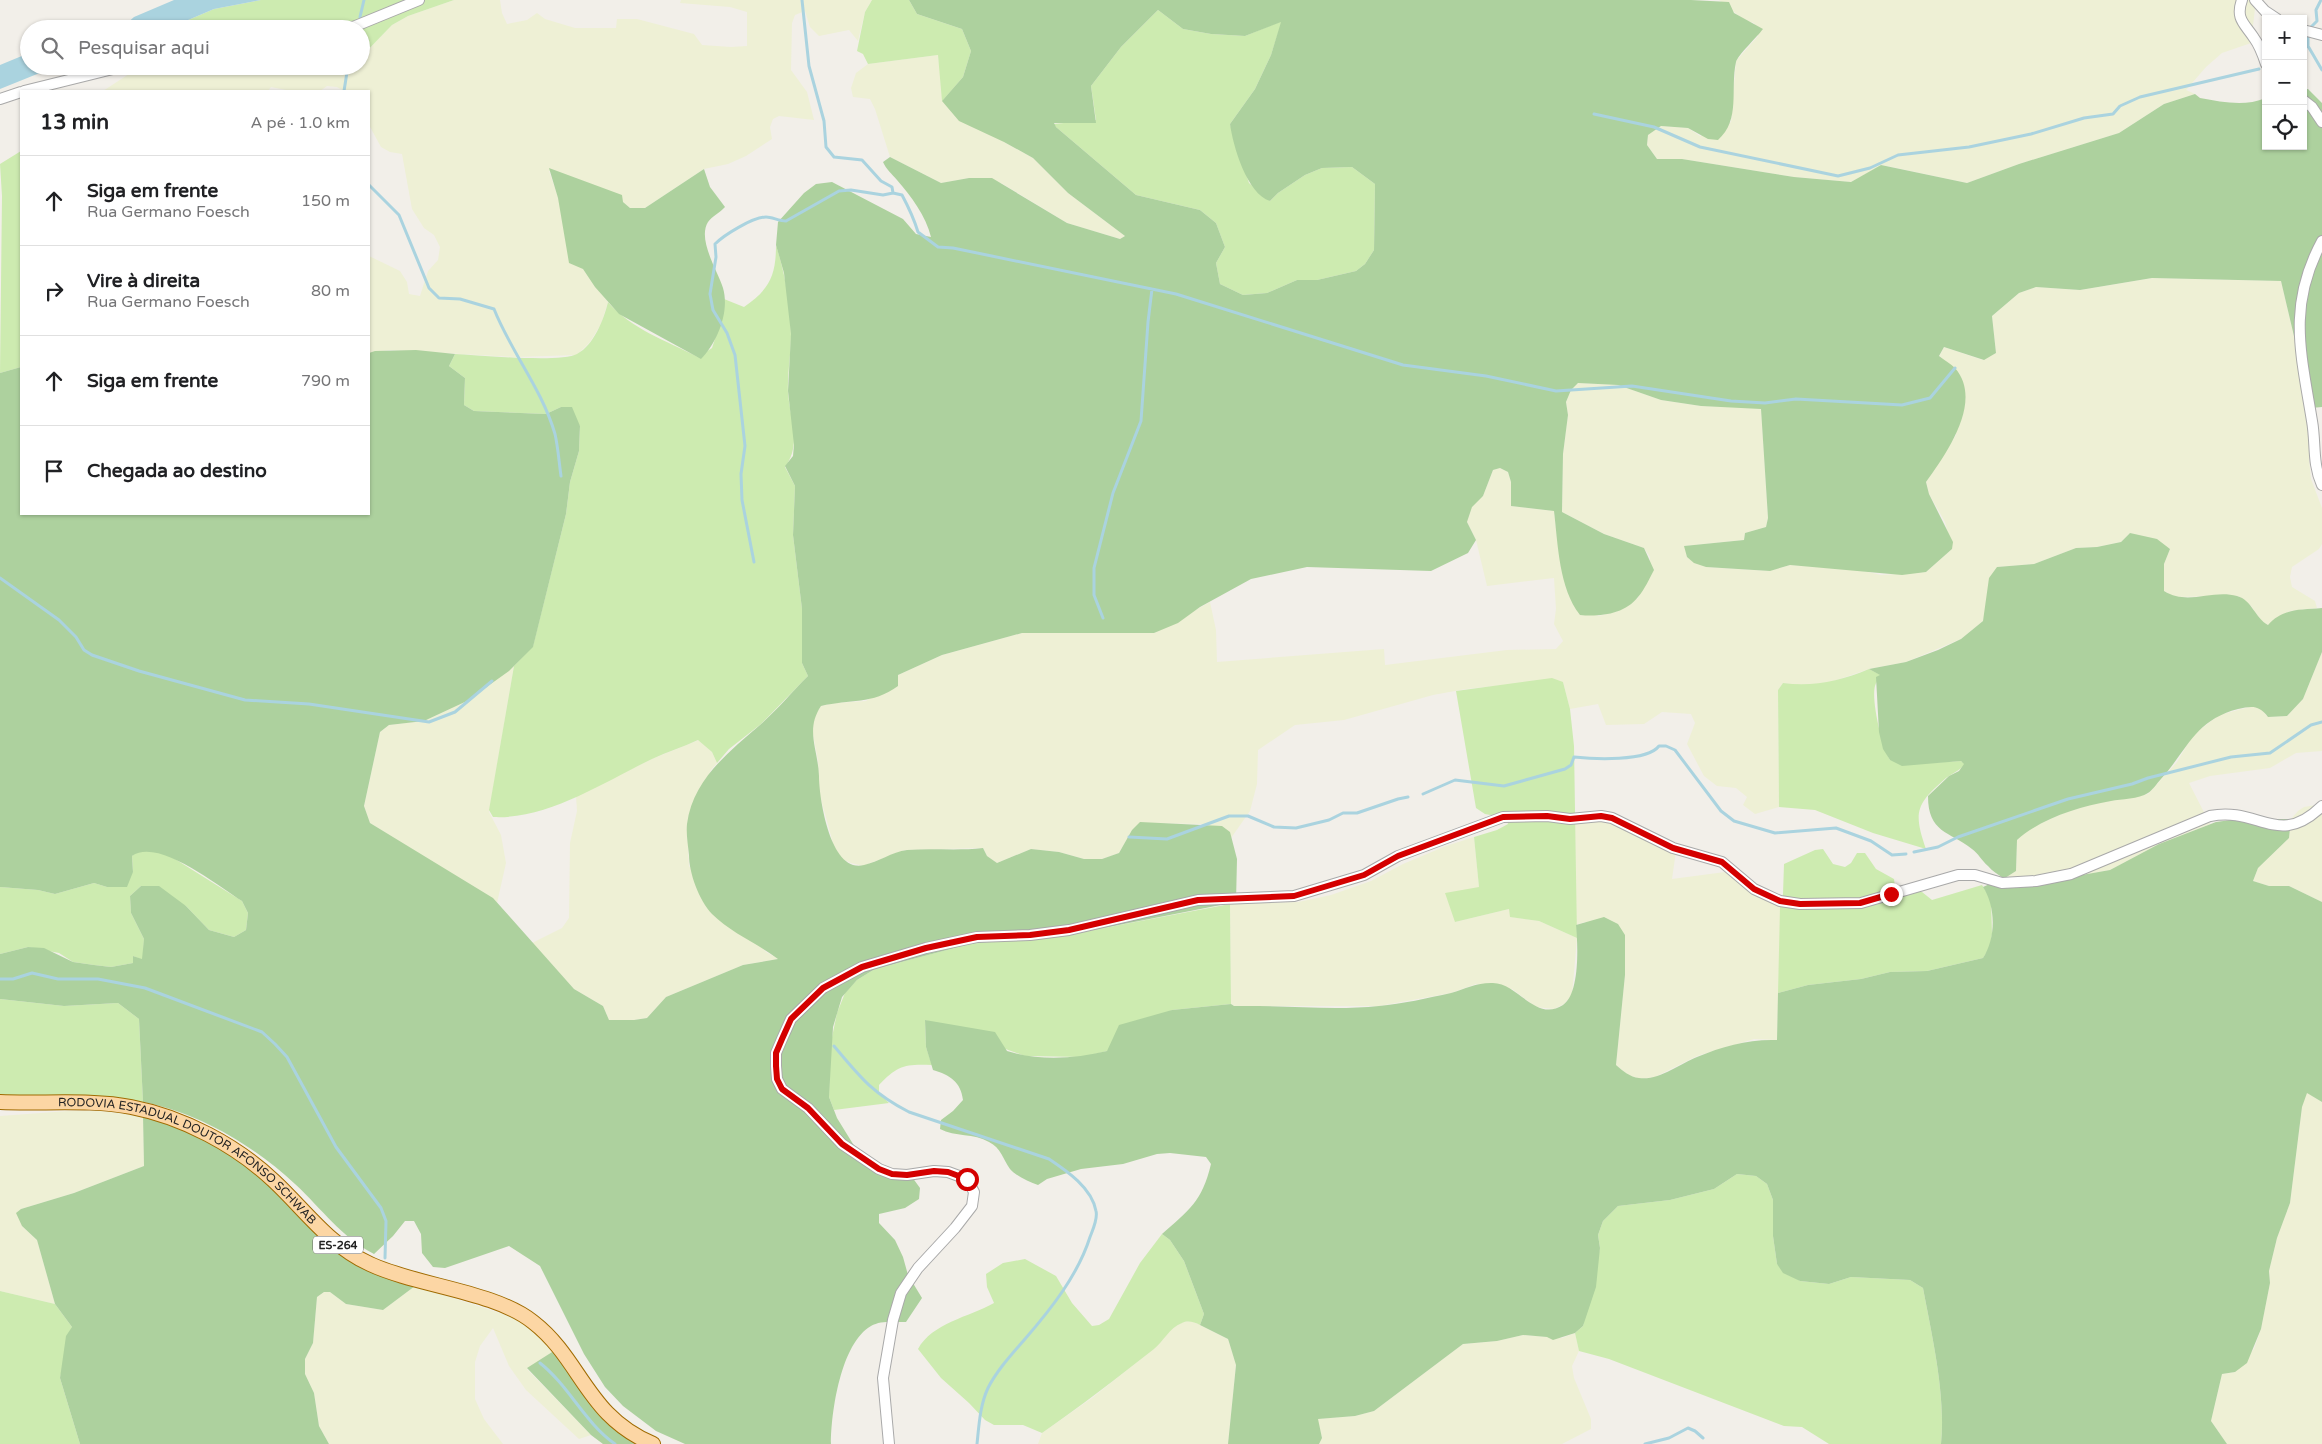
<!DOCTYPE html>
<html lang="pt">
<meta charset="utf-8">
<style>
body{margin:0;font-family:"Varela Round",sans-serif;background:#f6f6f6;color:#202124}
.controls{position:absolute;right:15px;top:15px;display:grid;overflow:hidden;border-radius:0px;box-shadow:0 1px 4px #0004}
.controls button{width:45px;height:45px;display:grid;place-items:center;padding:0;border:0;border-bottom:1px solid #e0e0e0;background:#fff;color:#202124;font:25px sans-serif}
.stop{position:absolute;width:15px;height:15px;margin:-11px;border:4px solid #d40000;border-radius:50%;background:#fff}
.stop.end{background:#d40000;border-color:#fff;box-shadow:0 1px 5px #0008}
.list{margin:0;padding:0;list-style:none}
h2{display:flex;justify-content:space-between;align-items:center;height:65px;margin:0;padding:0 20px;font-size:21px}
h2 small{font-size:16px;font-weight:400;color:#757577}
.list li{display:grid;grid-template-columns:32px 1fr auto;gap:15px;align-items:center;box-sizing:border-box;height:90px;padding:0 20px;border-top:1px solid #e0e0e0}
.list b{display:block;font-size:19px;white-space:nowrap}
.list p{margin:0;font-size:16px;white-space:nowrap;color:#757577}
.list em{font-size:16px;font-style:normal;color:#757577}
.icon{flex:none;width:28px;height:28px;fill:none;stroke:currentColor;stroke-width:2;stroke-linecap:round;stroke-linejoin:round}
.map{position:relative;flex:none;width:2322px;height:1444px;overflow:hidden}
.search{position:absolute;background:#fff;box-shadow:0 1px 4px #0004;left:20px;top:20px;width:350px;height:55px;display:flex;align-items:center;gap:12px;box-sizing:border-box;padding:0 18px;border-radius:28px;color:#757577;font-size:19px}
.panel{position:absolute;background:#fff;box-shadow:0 1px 4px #0004;left:20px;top:90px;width:350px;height:425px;border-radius:0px}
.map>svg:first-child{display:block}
.farmland{fill:#eef0d5}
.grass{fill:#cdebb0}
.forest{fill:#add19e;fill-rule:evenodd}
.water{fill:#aad3df}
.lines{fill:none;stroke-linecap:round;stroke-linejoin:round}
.stream{stroke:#aad3df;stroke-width:3}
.minor-casing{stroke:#a9a9a9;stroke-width:12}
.major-casing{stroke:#a06b00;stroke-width:16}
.minor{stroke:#fff;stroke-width:10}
.major{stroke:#fcd6a4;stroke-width:14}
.route{stroke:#d40000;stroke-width:6}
.labels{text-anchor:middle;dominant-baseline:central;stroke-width:5;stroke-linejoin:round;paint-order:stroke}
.shield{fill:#fff;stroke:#646464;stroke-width:1}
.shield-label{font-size:11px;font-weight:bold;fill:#222}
.street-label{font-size:12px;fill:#222;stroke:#fff}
</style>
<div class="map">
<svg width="2322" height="1444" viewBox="0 0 2322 1444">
<rect width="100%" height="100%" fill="#f2efe9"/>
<path class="farmland" d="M454,0H500L502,13L507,24L527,20L537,13L545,19L575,28H616L617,19H637L694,34L702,45L731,47L747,46V12L730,7L680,3L681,0H872L865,12L858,41L849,30L819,36L810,27L805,11L795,15L792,23L791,70L807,92L814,120L779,116L773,119L770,127L772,139L746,156L728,164L704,169L645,208H630L623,202L549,171L583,269L608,302L601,324L590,342L577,355L515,357L390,350L369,353V256L400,271L407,282L409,294L420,296L428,271L438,260L440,247L434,235L424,228L412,209L402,154L390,152L381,147L369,125V91H344L337,87L327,86L320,91H291L271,87L268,91H103L132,72L135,67L184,68L201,72L215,71L219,66H361V57L392,25L408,16Z
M1691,0H2256L2251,43L2222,53L2206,67L2186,90L2195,94L2164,104L2119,133L2019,164L1967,183L1882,165L1851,182L1794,177L1682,159H1657L1647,145L1648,135L1661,126L1688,128L1700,136L1731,122L1736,61L1758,36L1754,23L1744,20L1719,0Z
M938,55L939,64L1004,142L1033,158L1068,193L1125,236L1120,239L1067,223L1001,183L969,178L941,183L890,157L875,109L870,99L853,97L851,88L856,73L868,64Z
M2152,278L2281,281L2311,408L2309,459L2311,479L2322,508V544L2319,549L2292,567L2290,577L2292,587L2315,601L2317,608L2290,611L2268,625L2261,621L2251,606L2238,596L2174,597L2164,591V564L2170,549L2130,533L2121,542L2097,547L2076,548L2034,564L1997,567L1983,621L1961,639L1906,662L1869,669L1825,684L1797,685L1783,683L1778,690L1779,807L1755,814L1743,805L1747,797L1736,788L1717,786L1704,776L1687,744L1695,723L1691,714L1662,712L1644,724L1606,725L1598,704L1570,709L1563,682L1504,685L1466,689L1433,695L1344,720L1295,725L1258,750L1257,784L1250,811L1231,838L1229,832L1204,824L1141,823L1132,830L1119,853L1102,859H1084L1059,852L1031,849L997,863L987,856L983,848L905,850L863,866L851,863L842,859L834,847L819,792L818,761L812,729L814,717L821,706L835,703L866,701L898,675L942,655L1022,633H1154L1210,602L1216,630L1217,662L1384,649L1385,665L1507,650L1556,649L1563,641L1554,624L1556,609L1554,578L1487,586L1476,540L1467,522L1472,506L1483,496L1493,470L1500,468L1508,472L1511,482V506L1554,511L1559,552L1598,616L1618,611L1638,598L1650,564V557L1644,548L1604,534L1562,512L1563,454L1568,415L1566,402L1571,390L1578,383L1618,385L1661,400L1701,406L1761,408L1768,518L1766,527L1745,533L1744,540L1685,546L1687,557L1706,567L1769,571L1790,565L1855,569L1881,575L1926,572L1952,549L1945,522L1929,494L1926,482L1956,435L1955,368L1939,357L1944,347L1983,360L1996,353L1992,316L2019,293L2036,287L2080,290Z
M2322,652V751L2296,753L2270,768L2210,776L2189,783L2210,824L2159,844L2110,870L2076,876L2004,878L2016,871L2017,840L2029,829L2066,812L2097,803L2148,794L2177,762L2193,735L2219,715L2253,706L2259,707L2268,717L2287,716L2303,699Z
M514,666L489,812L501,835L506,863L497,903L370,823L364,806L380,732L389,725L424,721L467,701Z
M699,740L712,752L717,763L711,770L687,824L689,866L766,952L779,959L743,965L666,997L647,1018L634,1020H609L603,1006L574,989L532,943L562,928L569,918L570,843L577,811L576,796L654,758Z
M2322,804V902L2289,886H2269L2253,881L2258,868L2289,838L2291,819L2298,811L2304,807Z
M1575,817L1630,824L1676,851L1672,879L1725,872L1739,873L1781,903L1777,1040L1754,1039L1697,1056L1655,1077L1640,1079L1628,1075L1616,1065L1625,975V935L1585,922L1576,925Z
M1474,837L1479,887L1455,922L1509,909L1511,917L1539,921L1577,938L1572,995L1564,1004L1554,1009L1536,1007L1512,989L1476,984L1451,993L1379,1006H1234L1231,1004L1230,904L1298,902L1331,895L1371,881L1403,864L1446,846Z
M2306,1092L2322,1102V1444H2227L2211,1421L2222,1374L2235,1372L2254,1349L2261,1329L2270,1283L2269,1271L2277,1238L2290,1203L2302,1107Z
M68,1111H101L143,1116L144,1166L74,1193L21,1209L22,1226L37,1240L55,1304L0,1291V1116Z
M415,1286L503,1314L532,1326L560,1347L527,1369L591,1435L579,1439L526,1390L509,1366L493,1328L480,1346L475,1362V1399L484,1419L503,1444H329L319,1426L314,1393L305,1374V1359L313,1343L317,1297L324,1292H330L346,1304L383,1310Z
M1192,1321L1228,1339L1236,1364L1228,1444H1038L1042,1433L1092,1398L1157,1346L1171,1329L1183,1322Z
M1575,1333L1579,1351L1572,1366L1574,1378L1591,1419V1429L1562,1444H1319L1322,1437L1317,1419L1355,1416L1374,1411L1463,1344L1497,1341L1523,1335L1562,1338Z"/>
<path class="grass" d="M261,0H454L408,16L392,25L361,57V29H167L214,9Z
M872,0H909L917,14L962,29L971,51L963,77L942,101L938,55L868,64L863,54L857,51L865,12Z
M1158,10L1183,29L1211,34L1245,36L1282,21L1271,55L1255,89L1230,124L1249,183L1270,201L1278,193L1305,175L1322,168L1352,167L1375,184L1374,250L1365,264L1356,271L1317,280H1297L1267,293L1243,295L1220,284L1216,263L1225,247L1216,223L1200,210L1136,195L1056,127L1053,124L1096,120L1091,86L1121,47Z
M21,151V367L0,373L2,196L0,164Z
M776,245C785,274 791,305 791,336C791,355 787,374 788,393C790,419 802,444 785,467L795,486L793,535L802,609V663L808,676L761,724L729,749L717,763L712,752L698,740C683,747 667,752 652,759C604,782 547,820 493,817L489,810L514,666L533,646L566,514L570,482L579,451L580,426L561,407L546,414L474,411L464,405L465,378L449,366L455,354C477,355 561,363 577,354C594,345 604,319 608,302C631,329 667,341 698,357L712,348L721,321L724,299L744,307C770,289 776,275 776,245Z
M1869,669L1881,675C1879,678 1876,682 1875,686C1871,701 1882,747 1890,760L1927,763L1961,761L1965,764C1959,771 1953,773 1946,778C1916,804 1913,812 1926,849L1873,833L1815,810L1779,807L1778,690L1783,683C1813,687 1840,681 1869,669Z
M1552,678L1563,682L1570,709L1574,746L1577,938L1539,921L1510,917L1509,909L1455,922L1445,893L1479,887L1474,837L1497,830L1508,824L1506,818L1485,814L1476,808L1456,691Z
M1823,849L1833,864L1845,867L1851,863L1857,853H1865L1876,869L1894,879L1895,887L1903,892H1922L1932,900L1982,885L1991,899L1992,934L1990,947L1983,958L1927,971L1890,972L1861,979L1808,985L1778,993L1780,907L1783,894L1784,864L1815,850Z
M149,850L167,854L242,901L248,913L246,930L234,937L209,930L186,906L141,886L130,896L131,913L144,939L143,960L133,956V963L111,967L94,965L73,962L59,953L28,947L0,954V887L38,890L55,894L94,883L107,887L133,872L132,856L138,851Z
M1230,904L1231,1004L1172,1010L1107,1051L1083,1057L1025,1056L925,1020L926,1047L932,1065C905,1064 898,1065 879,1085V1093L889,1103L834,1110L829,1097L830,1047L837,1013L845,993L857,980L875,969L970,944L1083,932Z
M0,999L64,1006L118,1003L139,1019L143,1102L119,1098L0,1102Z
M1737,1174L1756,1176L1767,1184L1773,1200V1236L1777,1264L1800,1281L1829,1284L1851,1277L1910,1280L1923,1288C1932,1336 1946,1395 1941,1444H1829L1802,1427L1784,1426L1609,1359L1579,1351L1575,1333L1583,1326L1600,1248L1598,1235L1603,1221L1618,1206L1670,1200L1714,1189Z
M1162,1234L1170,1240L1184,1261L1204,1314L1200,1325C1194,1322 1188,1320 1182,1323C1169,1328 1164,1341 1154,1349C1117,1378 1081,1406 1042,1433L1023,1425H994L985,1420L969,1403L941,1378L918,1349C932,1323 969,1317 994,1303L987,1287L986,1274L1003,1263L1025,1259L1056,1276L1072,1303L1092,1326L1099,1325L1109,1319L1140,1263Z
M0,1291L55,1304L72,1327L60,1378L80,1444H0Z"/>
<path class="forest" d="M909,0H1691L1729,2L1734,13L1763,29C1757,37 1738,55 1736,62C1730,89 1741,120 1718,140L1708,139L1688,128L1661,126L1648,135L1647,145L1657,159H1682L1794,177L1851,182L1881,165L1967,183L2019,164L2119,133L2164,104L2195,94L2200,98C2223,102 2244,107 2266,98V146H2303V89H2308L2322,103V407L2311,408L2281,281L2152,278L2080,290L2036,287L2019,293L1992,316L1996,353L1984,360L1944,347L1939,356C1944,360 1951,364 1955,368C1984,401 1946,454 1926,482L1929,494L1953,542L1952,549L1926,572L1902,575L1790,565L1770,571L1706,567L1694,563L1687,557L1684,546L1744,540L1745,533L1766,527L1768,518L1761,409L1701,406L1661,400L1618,385L1578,383L1571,390L1566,402L1568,415L1563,454L1562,512L1604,534L1644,548L1654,570C1649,579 1645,589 1638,597C1625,614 1600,617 1580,615C1559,588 1558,545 1554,511L1511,506V482L1508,472L1500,468L1493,470L1483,496L1472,507L1467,522L1476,540L1468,553L1431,571L1307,567L1251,579L1200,607L1178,623L1154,633H1022L942,655L898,675V686C872,705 850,699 821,706C805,730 818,749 819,776C819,797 830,874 864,865C878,862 892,852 907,850C932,848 958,851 983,848L987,856L997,863L1031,849L1059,852L1084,859H1102L1119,853L1132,830L1140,822L1222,826L1230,832L1237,859L1236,902L1083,932L970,944L875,969L857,980L842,997L833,1027L829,1097L837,1118L861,1157L912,1177L920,1188L919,1199L905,1208L879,1214V1223L895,1240L903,1257L908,1275L922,1298L906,1322C895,1322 881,1320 871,1326C841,1343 831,1412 831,1444H685L656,1431L623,1406L605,1387L584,1354L540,1266L509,1246L445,1268L433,1267L422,1253L421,1234L414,1221H405L393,1236L374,1254C340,1236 323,1210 295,1184C253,1145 199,1113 143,1102L139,1019L118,1003L64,1006L0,999V954L28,947L44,948L73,962L94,965L111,967L133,963V956L142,959L144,939L131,913L130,896L141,886H159L186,906L209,930L234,937L246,930L248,913L242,901C218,886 158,837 132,856L133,872L127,887H107L94,883L55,894L38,890L0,887V373L21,367V514H369V353L375,351L416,350L455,354L449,366L465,378L464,405L474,411L546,414L561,407H572L580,426L579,451L570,482L566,514L533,647L509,671L467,701L424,721L389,725L380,732L364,806L370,823L493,898L574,989L603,1006L609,1020H634L647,1018L666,997L743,965L778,959C757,943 731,933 712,914C699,900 689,873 689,855C688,845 686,834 687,824C693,779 729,752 760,725C777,710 792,692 808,676L802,663V609L793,535L795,486L785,466L793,456L794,445L788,391L791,334L784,273L776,245L778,222L804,193L816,184L832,182L903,219L916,234L931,237C926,216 911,196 897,180C892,174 886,169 883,162L890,157L941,183L969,178H992L1067,223L1120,239L1125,236L1068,193L1033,158L1004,142L959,121L942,101L963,77L971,51L962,29L917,14ZM1158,10L1183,29L1211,34L1245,36L1281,22L1271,55L1255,89L1230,124C1233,146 1247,194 1270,201L1278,193L1305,175L1322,168L1352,167L1375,184L1374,250L1365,264L1356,271L1317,280H1297L1267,293L1243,295L1220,284L1216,263L1225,247L1216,223L1200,210L1136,195L1056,127L1054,123H1096L1091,86L1121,47Z
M549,168L622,195L623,202L630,208H645L704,169L710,187L725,207C720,213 712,216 708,222C697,240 718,271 723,288C730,312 717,343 701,359L619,314L595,287L583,269L569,263L558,198Z
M2130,533L2157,539L2170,549L2164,564V591C2188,606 2212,589 2237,596C2252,600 2255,618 2268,625C2283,608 2300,610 2322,608V652L2303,699L2287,716L2268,717C2259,705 2252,706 2238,709C2195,720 2188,749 2161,779C2157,783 2153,790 2148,793C2139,799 2121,799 2111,801C2078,807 2042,818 2017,840L2016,871L2005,878L2076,876L2110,870L2159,844L2216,822L2238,819H2291L2289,838L2258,868L2253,881L2269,886H2289L2322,902V1102L2307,1093L2302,1107L2290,1203L2277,1238L2269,1271L2270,1283L2261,1329L2247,1363L2235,1372L2222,1374L2211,1421L2227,1444H1941C1946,1395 1932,1336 1923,1288L1910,1280L1851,1277L1829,1284L1800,1281L1783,1273L1777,1264L1773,1236V1200L1767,1184L1756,1176L1737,1174L1714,1189L1670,1200L1618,1206L1603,1221L1598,1235L1600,1248L1596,1287L1583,1326L1575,1333L1553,1340L1547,1337L1523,1335L1497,1341L1463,1344L1374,1411L1355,1416L1318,1419L1322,1438L1319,1444H1228L1236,1365L1229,1342L1228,1339L1200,1325L1204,1314L1184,1261L1170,1240L1162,1234C1189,1210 1202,1202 1211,1164L1206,1157L1170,1153L1157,1154L1123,1164L1081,1169L1047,1179L1038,1185C1029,1182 1016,1176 1010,1169C1003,1159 1001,1148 989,1142C974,1133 955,1137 940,1129L941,1120L953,1111L963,1100C961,1082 950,1075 933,1070L926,1047L925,1020L995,1032L1007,1051C1039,1061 1074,1059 1107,1051L1119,1025L1172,1010L1231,1004L1234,1006C1282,1005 1332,1011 1379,1006C1402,1004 1428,998 1451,993C1465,989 1476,983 1491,983C1517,981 1535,1023 1563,1005C1580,994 1578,945 1576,925L1604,917L1618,924L1625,935V975L1616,1065C1623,1071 1630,1077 1639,1078C1658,1081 1680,1064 1697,1057C1723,1046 1749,1039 1777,1040L1778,993L1808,985L1861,979L1890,972L1927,971L1983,958C1996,938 1996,907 1983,887L2003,878C1998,874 1992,871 1988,866C1982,861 1978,853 1972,849C1949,831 1928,833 1928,796L1949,776L1959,771L1964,764L1961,761L1902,766L1890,760L1883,749L1879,732L1876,677L1880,675L1869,669L1906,662L1938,650L1961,639L1983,621L1989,578L1997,567L2034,564L2076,548L2097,547L2121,542Z
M143,1116L199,1136L245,1162L310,1220L415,1286L383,1310L346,1304L330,1292H324L317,1297L313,1343L305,1359V1374L314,1393L319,1426L329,1444H80L60,1378L66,1336L72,1327L55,1304L37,1240L22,1226L16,1213L21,1209L74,1193L144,1166Z
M560,1347L586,1385L651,1444H603L591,1435L527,1368Z"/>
<path class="water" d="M174,0H261L214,9L167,29H103L117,22L125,25L134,17Z
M29,53V66H57L0,89V65Z"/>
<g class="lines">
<path class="stream" d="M802,0L809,66L824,121L826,147L834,157L862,160L881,181L892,187L893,193
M360,17L364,0
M2309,29L2317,21L2316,10L2321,0
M2308,35V46L2322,70
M2303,48L2308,46
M344,91L348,66
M1594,114L1654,127L1700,147L1838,176L1870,168L1898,155L1969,147L2031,134L2084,118L2113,114L2120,106L2140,97L2259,69
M369,185L399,215L429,288L439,298L460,299L494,309C511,352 542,389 555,434C558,447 559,462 561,476
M754,562L742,500L741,474L745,446L735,355L727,333L713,310L710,294L716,257L715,244C724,235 753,217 766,217C772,217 779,221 786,221L839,191L851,190L883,195L893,193L902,195C909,208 914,219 918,232L938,247L953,248L1176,294L1403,365L1486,376L1556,391L1632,386L1731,401L1765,403L1796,399L1902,405L1930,398L1955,368
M0,578L59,620L76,637L84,650L92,655L139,671L245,700L309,704L429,722L455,712L492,681
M1103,618L1094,595V568L1113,493L1141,421L1148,322L1152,289
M1423,794L1455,780L1504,786L1565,769L1571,765L1574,757C1593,759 1647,762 1659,746H1666L1675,750L1721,811L1734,821L1775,833L1836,828L1871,841L1892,855L1906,854
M1129,837L1167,839L1229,816H1248L1274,827L1296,828L1329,820L1343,813H1357L1398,799L1408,797
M1914,852L1938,847L1958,837L2068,799L2132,784L2148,778L2231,757L2270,753L2311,725L2322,722
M0,979H13L32,973L58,979H98L145,988L262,1032L275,1044L287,1057L336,1147L381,1208L386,1221L385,1258
M834,1046C860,1077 872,1093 909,1112L1049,1159C1067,1171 1092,1188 1096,1211C1098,1219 1093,1229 1090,1237C1078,1275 1051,1309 1025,1339C1012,1354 997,1370 988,1388C980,1405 979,1425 977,1444
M540,1363C569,1386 585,1423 615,1444
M1645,1444L1669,1438L1688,1428L1695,1431L1703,1438"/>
<defs>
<path id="minor" d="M2242,0C2235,19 2245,24 2254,38C2260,46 2263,55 2266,64
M2255,0L2265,11L2277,19
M340,29L353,27L419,0
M2303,30L2322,35
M24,91L125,66
M0,99L21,92
M2303,100L2312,107L2322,122
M2322,241C2287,306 2301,353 2312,421C2316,443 2312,463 2322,485
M889,1444L883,1378L893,1320L901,1293L918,1268L955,1228L972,1206L974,1192L967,1179L948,1172L934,1171L907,1175L892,1174L879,1169L842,1144L808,1108L782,1089L777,1079L776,1066V1053L782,1039L791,1019L823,988L862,967L926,948L977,937L1030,935L1069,930L1198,900L1294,896L1364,875L1398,856L1503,817L1547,816L1570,819L1601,816L1612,818L1673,848L1722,862L1754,889L1780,901L1800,904L1861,903L1958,875H1975L2002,883L2036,881L2071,874L2210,816C2259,806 2278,849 2322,806"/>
<g id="major">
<path id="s1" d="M0,1102C41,1104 92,1099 131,1107C183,1117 236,1145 274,1181C305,1210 330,1246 370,1264C417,1286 494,1291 533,1322C582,1360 586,1416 653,1444"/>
</g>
</defs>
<use href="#minor" class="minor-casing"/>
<use href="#major" class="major-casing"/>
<use href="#minor" class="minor"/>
<use href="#major" class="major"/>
</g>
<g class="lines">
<path class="route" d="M967,1179L948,1172L934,1171L907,1175L892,1174L879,1169L842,1144L808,1108L782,1089L777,1079L776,1066V1053L782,1039L791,1019L823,988L862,967L926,948L977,937L1030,935L1069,930L1198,900L1294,896L1364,875L1398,856L1503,817L1547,816L1570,819L1601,816L1612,818L1673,848L1722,862L1754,889L1780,901L1800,904L1860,903L1891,894"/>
</g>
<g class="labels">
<rect class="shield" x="313" y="1236.5" width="50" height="17" rx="4"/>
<g class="shield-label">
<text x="338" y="1245">ES-264</text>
</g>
<g class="street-label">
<text stroke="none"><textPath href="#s1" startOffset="205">RODOVIA ESTADUAL DOUTOR AFONSO SCHWAB</textPath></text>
</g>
</g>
</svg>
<div class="controls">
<button>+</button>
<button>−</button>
<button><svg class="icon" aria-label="locate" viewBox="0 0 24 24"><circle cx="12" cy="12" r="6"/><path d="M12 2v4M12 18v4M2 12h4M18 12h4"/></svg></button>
</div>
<div class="stop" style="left:967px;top:1179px"></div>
<div class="stop end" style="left:1891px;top:894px"></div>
<div class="search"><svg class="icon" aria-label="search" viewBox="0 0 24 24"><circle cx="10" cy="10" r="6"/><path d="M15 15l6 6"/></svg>Pesquisar aqui</div>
<section class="panel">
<h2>13 min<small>A pé · 1.0 km</small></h2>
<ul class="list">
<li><svg class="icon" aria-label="ahead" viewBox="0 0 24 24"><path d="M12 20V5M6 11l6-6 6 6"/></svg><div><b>Siga em frente</b><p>Rua Germano Foesch</p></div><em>150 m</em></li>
<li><svg class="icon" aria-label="right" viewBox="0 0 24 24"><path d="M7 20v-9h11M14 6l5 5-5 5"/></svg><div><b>Vire à direita</b><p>Rua Germano Foesch</p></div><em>80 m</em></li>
<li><svg class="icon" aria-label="ahead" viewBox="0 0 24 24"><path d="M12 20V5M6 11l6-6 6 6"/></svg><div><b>Siga em frente</b></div><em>790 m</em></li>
<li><svg class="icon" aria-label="arrive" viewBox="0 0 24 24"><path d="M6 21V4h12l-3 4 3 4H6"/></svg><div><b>Chegada ao destino</b></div></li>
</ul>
</section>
</div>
